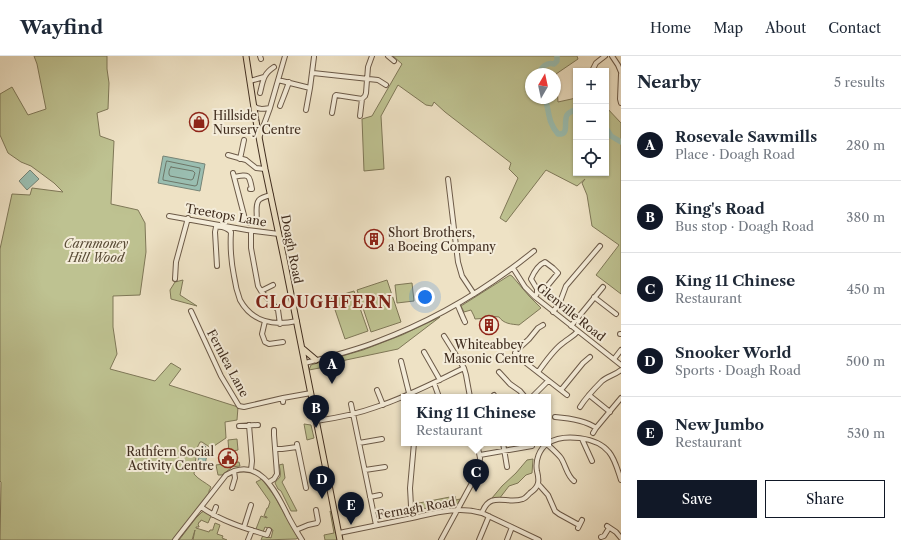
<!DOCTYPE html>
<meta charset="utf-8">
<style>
body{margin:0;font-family:"Libre Caslon Text",serif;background:#f2f2f3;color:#1f2937}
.controls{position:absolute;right:12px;top:12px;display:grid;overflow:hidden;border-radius:0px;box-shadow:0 1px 3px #0004}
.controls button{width:36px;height:36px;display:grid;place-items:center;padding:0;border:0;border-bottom:1px solid #e0e1e3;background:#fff;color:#1f2937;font:20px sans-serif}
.compass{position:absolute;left:525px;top:12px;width:36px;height:36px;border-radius:50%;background:#fff;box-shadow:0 1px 3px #0004;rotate:9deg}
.you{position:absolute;left:425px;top:241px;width:14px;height:14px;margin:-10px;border:3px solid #fff;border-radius:50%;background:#1a73e8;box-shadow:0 0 0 6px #1a73e833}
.badge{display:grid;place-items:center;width:26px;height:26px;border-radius:50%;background:#111827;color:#fff;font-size:13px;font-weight:700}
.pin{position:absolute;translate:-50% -33px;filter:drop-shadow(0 1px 2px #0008)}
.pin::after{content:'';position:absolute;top:21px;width:14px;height:12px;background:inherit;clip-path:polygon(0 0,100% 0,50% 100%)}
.popup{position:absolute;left:401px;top:338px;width:150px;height:52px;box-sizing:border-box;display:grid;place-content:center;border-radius:0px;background:#fff;filter:drop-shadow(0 1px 3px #0005);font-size:13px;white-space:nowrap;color:#747a83}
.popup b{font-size:15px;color:#1f2937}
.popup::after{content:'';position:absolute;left:50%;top:100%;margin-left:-8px;border:8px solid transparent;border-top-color:#fff}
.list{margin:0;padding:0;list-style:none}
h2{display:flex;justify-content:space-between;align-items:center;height:52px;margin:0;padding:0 16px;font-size:17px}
h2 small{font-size:13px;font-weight:400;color:#747a83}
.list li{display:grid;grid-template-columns:26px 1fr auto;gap:12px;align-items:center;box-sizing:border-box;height:72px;padding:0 16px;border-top:1px solid #e0e1e3}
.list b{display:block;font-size:15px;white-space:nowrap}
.list p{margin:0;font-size:13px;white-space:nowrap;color:#747a83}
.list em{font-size:13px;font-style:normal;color:#747a83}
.actions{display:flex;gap:8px;padding:12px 16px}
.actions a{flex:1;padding:9px 0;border:1px solid #111827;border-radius:0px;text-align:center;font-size:14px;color:#111827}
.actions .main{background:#111827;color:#fff}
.icon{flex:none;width:22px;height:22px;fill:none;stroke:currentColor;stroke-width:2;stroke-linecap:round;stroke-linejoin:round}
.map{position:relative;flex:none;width:621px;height:484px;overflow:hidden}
header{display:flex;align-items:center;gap:24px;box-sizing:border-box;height:56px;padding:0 20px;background:#fff;border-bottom:1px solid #e0e1e3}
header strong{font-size:19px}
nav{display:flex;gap:22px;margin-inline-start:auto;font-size:14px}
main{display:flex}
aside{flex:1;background:#fff}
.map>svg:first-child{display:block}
.green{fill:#bec291;stroke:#7f7858;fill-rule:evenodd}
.water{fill:#9abeb1;stroke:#768477}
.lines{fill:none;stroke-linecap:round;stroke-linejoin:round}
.shore{stroke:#6d7668;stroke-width:1}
.river{stroke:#9abeb1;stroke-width:5.5}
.minor-casing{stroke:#6c5a48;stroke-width:6}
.major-casing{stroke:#402d1f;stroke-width:7}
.minor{stroke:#f4ecd9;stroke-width:4}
.major{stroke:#eee2c5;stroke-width:5}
.labels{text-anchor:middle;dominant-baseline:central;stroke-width:4;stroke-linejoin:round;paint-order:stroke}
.poi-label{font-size:12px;fill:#402d1f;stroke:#f4ecd9;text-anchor:start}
.street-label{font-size:12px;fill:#402d1f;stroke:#f4ecd9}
.park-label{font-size:12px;font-style:italic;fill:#594b36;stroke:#f4ecd9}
.district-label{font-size:16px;font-weight:bold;letter-spacing:1px;fill:#7a1f14;stroke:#f4ecd9}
</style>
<header>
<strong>Wayfind</strong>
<nav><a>Home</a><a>Map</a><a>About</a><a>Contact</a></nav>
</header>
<main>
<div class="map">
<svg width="621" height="484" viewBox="0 0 621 484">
<rect width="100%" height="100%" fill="#eee2c5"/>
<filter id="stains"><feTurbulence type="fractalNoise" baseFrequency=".005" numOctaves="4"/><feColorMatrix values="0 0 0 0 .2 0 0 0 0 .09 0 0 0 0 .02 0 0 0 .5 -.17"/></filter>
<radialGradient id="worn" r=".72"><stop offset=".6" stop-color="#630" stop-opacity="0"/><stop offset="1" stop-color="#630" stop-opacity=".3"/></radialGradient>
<path class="green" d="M34,0H107V13L109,27L108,53L97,57L100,80L114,85L111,148L138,154L145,167L146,196L140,239L113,240V271L117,298L110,313L155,325L171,307L181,313L169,329L238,351L237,364L225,366L226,382L211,392L202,386H200L197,392L194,418C199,424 205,426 211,431L209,435V437L206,442L173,484H0L1,426L0,425V193L12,138L30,139L32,132L63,136L54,127L31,110L21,106L8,97L0,79V38L12,31L28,59L46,53L37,8Z
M393,0H577L578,3L556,18L558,46L576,42V117H606V51L621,67V238L596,219L619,189L592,170L587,139L582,127L585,123L577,130L546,114L506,166L500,162L518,122L509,113L511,107L445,56L434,46L432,50L426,49L398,29L381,60L384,113L364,115L362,63L372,60L402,8ZM531,18H555V42H531Z
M510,219L512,220L529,240L541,252L519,269C511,268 504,268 499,261L490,260L488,262L475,263L474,260L471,254L464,256L461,250Z
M183,224L180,239L197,250L171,243L170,234L175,226Z
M387,224L401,266L371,276L357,234Z
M412,227L414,245L397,247L395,229Z
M354,235L368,275L345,283L331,242Z
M440,261L398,293L346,304L330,308V310L309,314L311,309L363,294L402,279Z
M304,368L311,369L314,382L307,384Z
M237,383L238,394L229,396L228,384Z
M533,403L532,417L526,419L518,427L509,430L499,443H495L492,442L502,430L516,417L527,404Z
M239,406L240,410L231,411V412L222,419H218L216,409Z
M283,408L285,422L282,426L297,455H291L281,435L278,433L275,427C276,424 279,423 280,421C281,417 280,413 279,409Z
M262,423L275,441L298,482L296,483L261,484L263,479L271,482L273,474L265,471L263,476L256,473L261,460L267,462V461L264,460L267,452H268L270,446L256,426Z
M455,440L456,444L460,443L458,448L455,451L439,453L433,450L430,453L414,451V448Z
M205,455L211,460L208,467L201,464L200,466H199L198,469L199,470V471H196V472L209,476L210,474H213V473L215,467L220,469L217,478L223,480L222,482L227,484H193L195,474L192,484H179L196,462L202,456Z
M330,455L332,456L338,484H325L324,479L334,477Z"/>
<path class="water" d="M163,100L205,108L200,135L158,127Z
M30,114L39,123L27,134L19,125Z
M203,388C210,392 206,402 205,409L200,412L198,408C199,401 197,393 203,388Z"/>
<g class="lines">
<path class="shore" d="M167,105L200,112V114L197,129L195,130L163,124V122L166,107Z
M171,111L193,115L195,117L193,123L191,124L170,120C168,118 169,113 171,111Z"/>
<path class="river" d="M538,18C542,11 546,6 554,8L557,5V0
M545,42C550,57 547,65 558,78C570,79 563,67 567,59C569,56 573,55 576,53
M606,72L611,80L621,86"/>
<defs>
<path id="minor" d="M260,0L261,3
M388,0L394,5
M612,0L618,9L621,16
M592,15L596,7L605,0
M313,17L378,24L386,29
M621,18L620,43L621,47
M278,24L310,32
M250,25L264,21
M260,37C263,25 263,18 274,11
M254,50C259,54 263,53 270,52
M280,50C283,42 286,35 289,26
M306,54L310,32L314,1
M332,57L335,40L336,39L362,43
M360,60L362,43L365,40L366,37L368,11L372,0
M259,82L270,52L285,0
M228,99L246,104L256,112L265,113
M240,103L244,84
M233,117L245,163L247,166C264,171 252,152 259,144C262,141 267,140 271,139
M234,121C249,118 249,118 252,133H250
M448,123L458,206L462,220L474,238
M169,160L247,174L279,178
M251,177V192L258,230L261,235L278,254L280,268
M217,210L215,176L216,171C223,170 227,172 231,176C230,191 231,205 234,220C235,227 237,236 240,244C252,266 274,270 297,265
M513,212L525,231L535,241L621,309
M175,223L176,206L188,162
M261,235L273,229
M535,241L537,237V233L531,223C534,216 538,209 545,206L553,212L558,217L544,234L537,237
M594,241L616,258
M457,248C460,254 462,260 465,266
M191,255L221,320L239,350L244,351L283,342
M553,256L560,246L566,230L600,190
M577,263L596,278
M265,265L262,278L265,286L269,288L283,286
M543,269L538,272L529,283L516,295L515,297L517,300L567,339
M571,270L603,231
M620,278H621
M444,280L464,312L466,319L470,341
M424,296L440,324
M614,303L621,294
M401,305L410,341
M305,307C329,301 353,295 376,286C433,265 486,234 534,195
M499,316L510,328L520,335L525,341
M538,316C544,308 554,293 563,287C569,282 573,281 578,275
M434,327L439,341
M377,334L383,349
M561,334L583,307L590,301
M494,339L495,341
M589,339L610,356
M532,341L548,325
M283,346V342L311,337
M351,348L376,469
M580,351C585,343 595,332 602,325C608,320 615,319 621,314
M555,361C568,362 585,364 596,372
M316,365C337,362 357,358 376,351C407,341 435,326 464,312
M249,369L252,405L251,414
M239,370L258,369
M593,377L596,372L621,342
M582,383L592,405
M359,387L382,383
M503,387L507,411
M548,387C564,377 597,381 609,396C615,403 618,415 621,424
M297,388L306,432
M547,388C551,392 557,397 561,402C566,410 567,420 574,425
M275,393H282L297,391
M480,399L532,390
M365,414L385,411
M269,426L274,423L277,418L274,379V374
M538,428L540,430L548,439L555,455L559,458L579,469
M232,432L235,422L234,415
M370,441L380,439
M201,451C221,465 244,472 267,479L269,474
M482,457C490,434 507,449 523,443C526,442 528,439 530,437C534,434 537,432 538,427C539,423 538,419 537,415C535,405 539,393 548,387
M213,459L216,451
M412,462L411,450L410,432L414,387
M607,470L616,476L621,482
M244,471L251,449
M578,472L582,464
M296,474L308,469L317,467L318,465L316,454
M339,477C363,472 387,467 412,462C435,457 458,450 482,457L539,484
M601,481L604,480L609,472
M175,484L226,419C259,399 276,436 288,460C292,468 297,476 302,484
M248,484L252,474
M441,484L479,414L480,402L477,387
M479,484L489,460
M507,484L512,471"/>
<path id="major" d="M246,0L256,65L265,113L284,203L340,484
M303,293L316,304"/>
</defs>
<use href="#minor" class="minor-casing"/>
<use href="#major" class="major-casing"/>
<use href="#minor" class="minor"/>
<use href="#major" class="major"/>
</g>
<defs>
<symbol id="shop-ring" viewBox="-11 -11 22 22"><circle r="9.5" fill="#f4ecd9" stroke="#8f2418" stroke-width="1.5"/><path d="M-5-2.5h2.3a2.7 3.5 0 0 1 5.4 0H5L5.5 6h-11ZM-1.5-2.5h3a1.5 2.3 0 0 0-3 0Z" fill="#8f2418"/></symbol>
<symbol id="building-ring" viewBox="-11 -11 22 22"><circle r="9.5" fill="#f4ecd9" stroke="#8f2418" stroke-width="1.5"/><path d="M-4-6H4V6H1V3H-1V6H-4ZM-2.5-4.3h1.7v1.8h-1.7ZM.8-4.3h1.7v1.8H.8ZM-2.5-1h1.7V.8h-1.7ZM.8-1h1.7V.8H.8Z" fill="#8f2418"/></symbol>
<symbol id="civic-ring" viewBox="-11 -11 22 22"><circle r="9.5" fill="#f4ecd9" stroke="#8f2418" stroke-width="1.5"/><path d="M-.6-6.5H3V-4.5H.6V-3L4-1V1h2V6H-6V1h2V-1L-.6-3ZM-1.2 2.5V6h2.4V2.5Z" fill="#8f2418"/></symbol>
</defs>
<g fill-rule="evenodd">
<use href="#shop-ring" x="188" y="55" width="22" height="22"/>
<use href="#building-ring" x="363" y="172" width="22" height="22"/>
<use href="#building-ring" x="478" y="258" width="22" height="22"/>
<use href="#civic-ring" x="217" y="391" width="22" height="22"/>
</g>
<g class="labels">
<g class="poi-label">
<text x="213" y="59">Hillside<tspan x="213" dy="14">Nursery Centre</tspan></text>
<text x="388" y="176">Short Brothers,<tspan x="388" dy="14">a Boeing Company</tspan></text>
<text x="489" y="288" text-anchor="middle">Whiteabbey<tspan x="489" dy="14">Masonic Centre</tspan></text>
<text x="214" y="395" text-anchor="end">Rathfern Social<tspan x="214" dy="14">Activity Centre</tspan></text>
</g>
<g class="street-label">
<text transform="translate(226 159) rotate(10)">Treetops Lane</text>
<text transform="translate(292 193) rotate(79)">Doagh Road</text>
<text transform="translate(571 256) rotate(39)">Glenville Road</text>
<text transform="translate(228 307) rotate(62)">Fernlea Lane</text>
<text transform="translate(416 452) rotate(-10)">Fernagh Road</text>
</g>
<g class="park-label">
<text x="96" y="187">Carnmoney<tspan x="96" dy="14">Hill Wood</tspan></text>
</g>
<g class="district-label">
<text x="324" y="246">CLOUGHFERN</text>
</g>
</g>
<rect width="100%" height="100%" filter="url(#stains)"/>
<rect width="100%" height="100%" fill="url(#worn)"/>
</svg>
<div class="controls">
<button>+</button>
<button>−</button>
<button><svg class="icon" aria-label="locate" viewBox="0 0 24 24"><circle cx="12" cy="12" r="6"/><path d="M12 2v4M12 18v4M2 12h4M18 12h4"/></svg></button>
</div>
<svg class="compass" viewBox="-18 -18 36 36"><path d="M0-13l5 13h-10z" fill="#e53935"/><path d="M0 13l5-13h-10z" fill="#747a83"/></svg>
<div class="you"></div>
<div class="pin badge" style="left:332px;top:328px">A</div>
<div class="pin badge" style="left:316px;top:372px">B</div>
<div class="pin badge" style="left:476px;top:436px">C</div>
<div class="popup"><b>King 11 Chinese</b>Restaurant</div>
<div class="pin badge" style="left:322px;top:443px">D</div>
<div class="pin badge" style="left:351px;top:469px">E</div>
</div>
<aside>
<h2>Nearby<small>5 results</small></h2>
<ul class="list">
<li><span class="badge">A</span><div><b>Rosevale Sawmills</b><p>Place · Doagh Road</p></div><em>280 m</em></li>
<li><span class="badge">B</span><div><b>King's Road</b><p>Bus stop · Doagh Road</p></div><em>380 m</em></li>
<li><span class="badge">C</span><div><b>King 11 Chinese</b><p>Restaurant</p></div><em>450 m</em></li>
<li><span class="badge">D</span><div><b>Snooker World</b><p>Sports · Doagh Road</p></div><em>500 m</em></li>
<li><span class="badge">E</span><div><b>New Jumbo</b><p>Restaurant</p></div><em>530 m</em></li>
</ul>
<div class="actions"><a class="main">Save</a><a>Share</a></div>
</aside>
</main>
